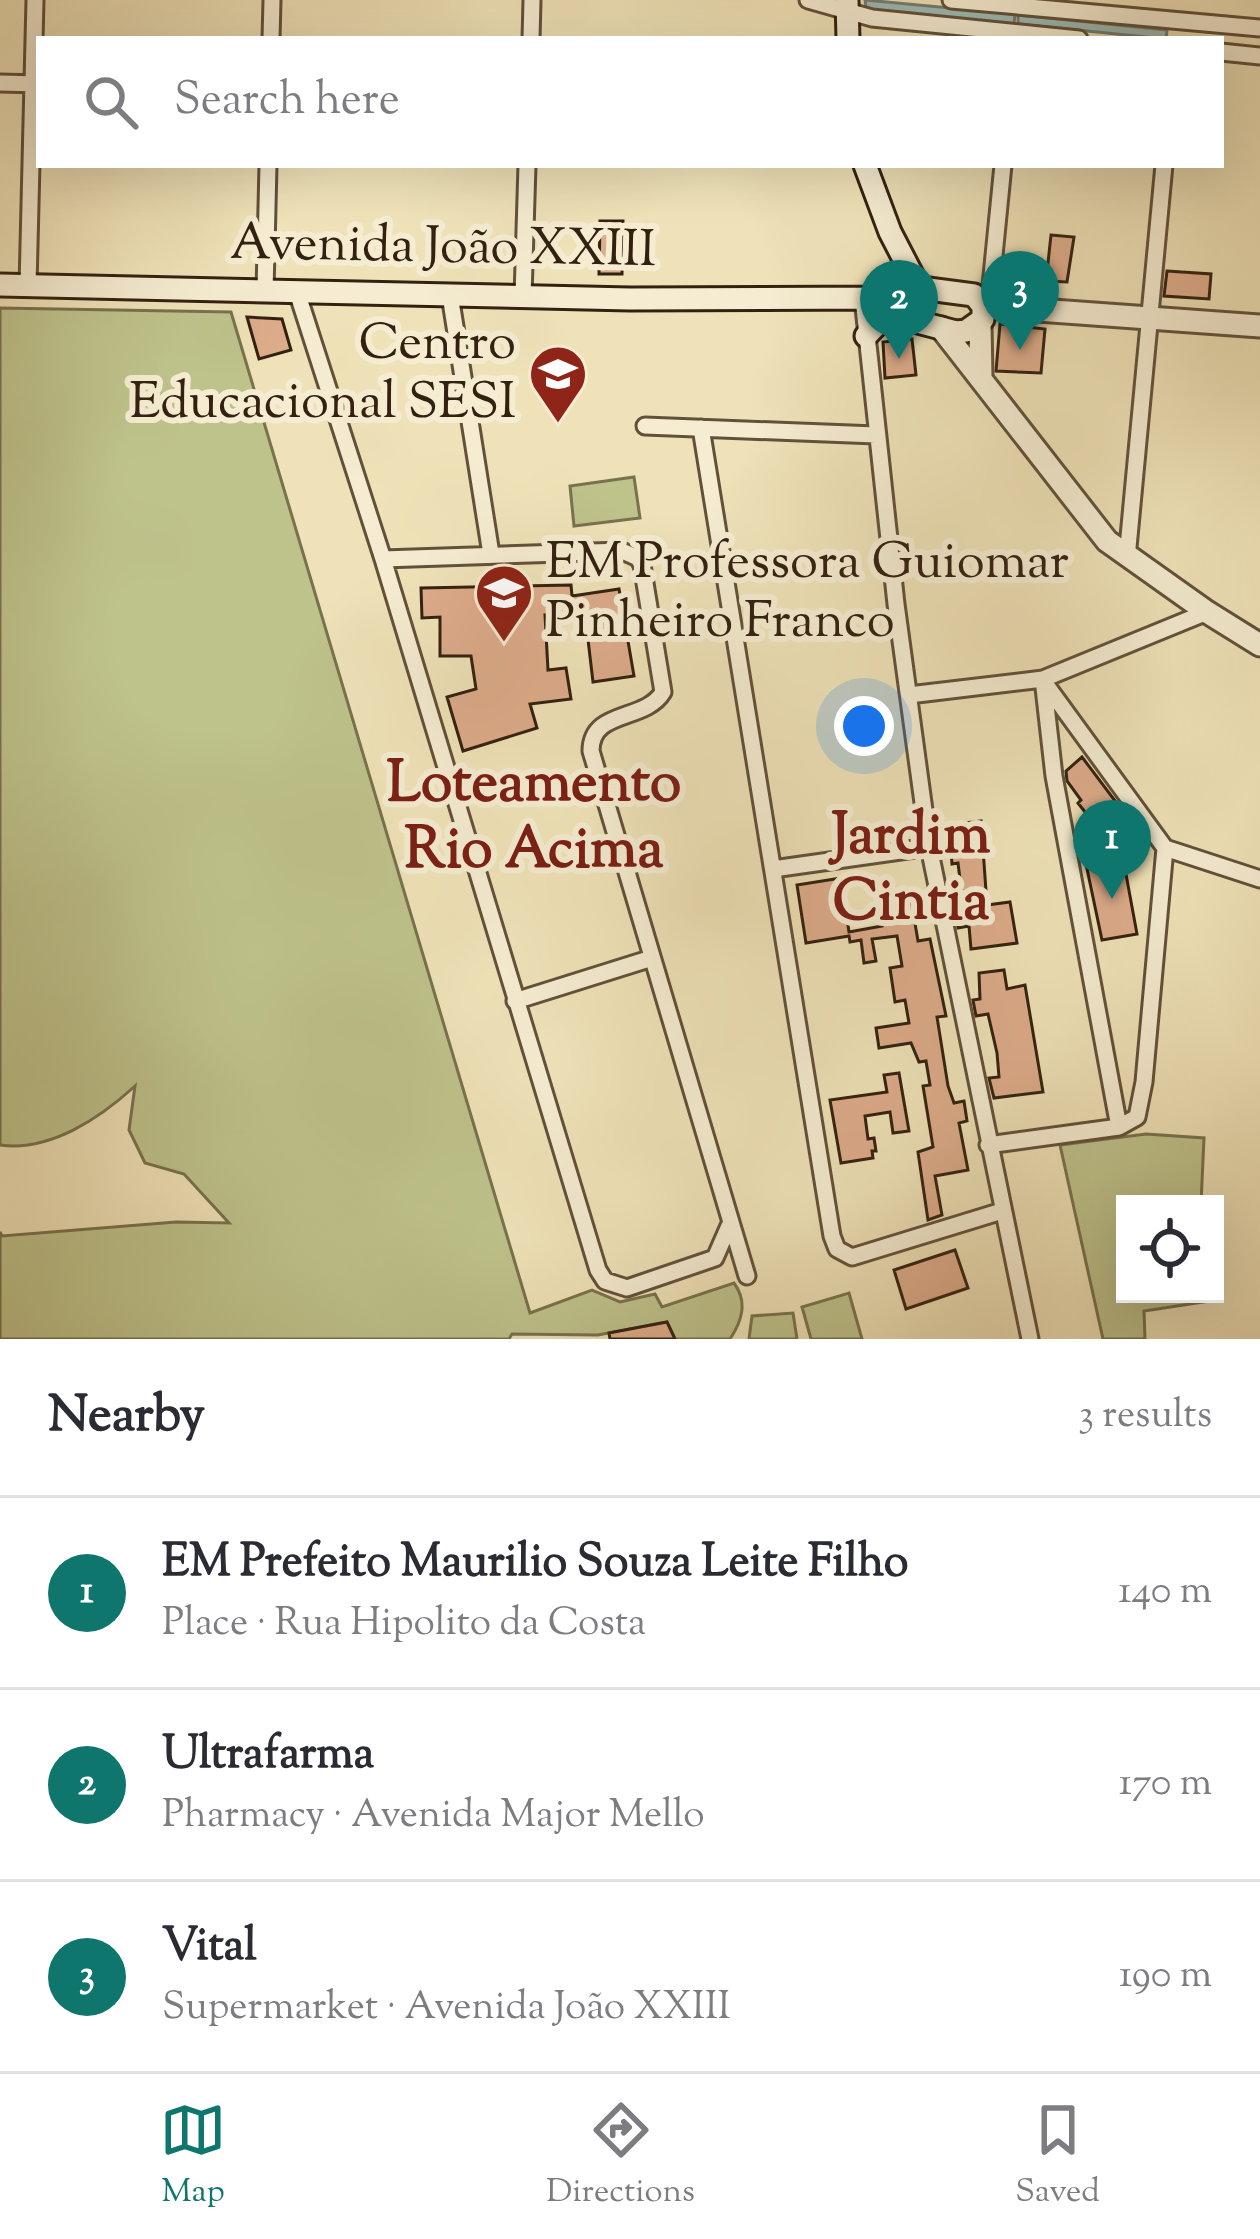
<!DOCTYPE html>
<meta charset="utf-8">
<style>
body{margin:0;font-family:"Sorts Mill Goudy",serif;background:#f7f7f7;color:#2b2b33}
.controls{position:absolute;right:36px;bottom:36px;display:grid;overflow:hidden;border-radius:0px;box-shadow:0 12px 48px #0002}
.controls button{width:108px;height:108px;display:grid;place-items:center;padding:0;border:0;border-bottom:3px solid #e1e1e2;background:#fff;color:#2b2b33;font:60px sans-serif}
.you{position:absolute;left:864px;top:726px;width:42px;height:42px;margin:-30px;border:9px solid #fff;border-radius:50%;background:#1a73e8;box-shadow:0 0 0 18px #1a73e833}
.badge{display:grid;place-items:center;width:78px;height:78px;border-radius:50%;background:#0f766e;color:#fff;font-size:39px;font-weight:700}
.pin{position:absolute;translate:-50% -99px;filter:drop-shadow(0 3px 6px #0008)}
.pin::after{content:'';position:absolute;top:63px;width:42px;height:36px;background:inherit;clip-path:polygon(0 0,100% 0,50% 100%)}
.list{margin:0;padding:0;list-style:none}
h2{display:flex;justify-content:space-between;align-items:center;height:156px;margin:0;padding:0 48px;font-size:51px}
h2 small{font-size:39px;font-weight:400;color:#7c7c81}
.list li{display:grid;grid-template-columns:78px 1fr auto;gap:36px;align-items:center;box-sizing:border-box;height:192px;padding:0 48px;border-top:3px solid #e1e1e2}
.list b{display:block;font-size:45px;white-space:nowrap}
.list p{margin:0;font-size:39px;white-space:nowrap;color:#7c7c81}
.list em{font-size:39px;font-style:normal;color:#7c7c81}
.icon{flex:none;width:66px;height:66px;fill:none;stroke:currentColor;stroke-width:2;stroke-linecap:round;stroke-linejoin:round}
.map{position:relative;flex:none;width:1260px;height:1339px;overflow:hidden}
.search{position:absolute;background:#fff;box-shadow:0 12px 48px #0002;left:36px;right:36px;top:36px;height:132px;display:flex;align-items:center;gap:30px;box-sizing:border-box;padding:0 42px;border-radius:0px;color:#7c7c81;font-size:45px}
.sheet{height:732px;background:#fff}
nav{display:flex;justify-content:space-around;align-items:center;box-sizing:border-box;height:168px;border-top:3px solid #e1e1e2;background:#fff;font-size:33px;color:#7c7c81}
nav a{display:grid;justify-items:center;gap:6px}
nav .on{color:#0f766e}
.map>svg:first-child{display:block}
.green{fill:#bec28b;stroke:#78724e;stroke-width:3}
.water{fill:#9cbcb6;stroke:#727e74;stroke-width:3}
.building{fill:#ddac8b;stroke:#332110;stroke-width:3}
.lines{fill:none;stroke-linecap:round;stroke-linejoin:round}
.minor-casing{stroke:#62513a;stroke-width:21}
.tertiary-casing{stroke:#62513a;stroke-width:27}
.secondary-casing{stroke:#332110;stroke-width:27}
.minor{stroke:#f5ecd1;stroke-width:15}
.tertiary{stroke:#f5ecd1;stroke-width:21}
.secondary{stroke:#f5ecd1;stroke-width:21}
.labels{text-anchor:middle;dominant-baseline:central;stroke-width:12;stroke-linejoin:round;paint-order:stroke}
.street-label{font-size:51px;fill:#332110;stroke:#f5ecd1}
.poi-label{font-size:51px;fill:#332110;stroke:#f5ecd1;text-anchor:end}
.quarter-label{font-size:57px;font-weight:bold;fill:#7a1f14;stroke:#f5ecd1}
</style>
<div class="map">
<svg width="1260" height="1339" viewBox="0 0 1260 1339">
<rect width="100%" height="100%" fill="#efe2b8"/>
<filter id="stains"><feTurbulence type="fractalNoise" baseFrequency=".00167" numOctaves="4"/><feColorMatrix values="0 0 0 0 .2 0 0 0 0 .09 0 0 0 0 .02 0 0 0 .5 -.17"/></filter>
<radialGradient id="worn" r=".72"><stop offset=".6" stop-color="#630" stop-opacity="0"/><stop offset="1" stop-color="#630" stop-opacity=".3"/></radialGradient>
<path class="green" d="M0,308L231,312L530,1313L592,1290L620,1302L655,1294L662,1307L734,1283C748,1302 742,1321 730,1339H675L667,1322L598,1335L512,1334L509,1339H0V1232L2,1236L176,1222L229,1223L184,1174L145,1163L129,1130L135,1086C100,1118 50,1152 0,1145Z
M634,477L640,518L574,526L570,486Z
M1146,1134L1204,1138L1201,1204H1125V1294H1209L1210,1301L1144,1311L1145,1339H1103L1060,1145Z
M849,1293L862,1339H811L802,1307Z
M793,1313L797,1339H749L752,1316Z"/>
<path class="water" d="M865,0L1015,14L1014,24L879,11L866,7Z
M1018,15L1167,30L1166,39L1018,24Z"/>
<path class="building" d="M600,221H623L622,274H599Z
M1051,235L1074,237L1067,282L1046,281Z
M1167,271L1211,274L1209,299L1164,296Z
M247,317L282,319L291,350L259,359Z
M1000,324L1045,329L1041,373L996,371Z
M912,339L916,375L885,378L883,342Z
M571,585L572,596L619,589L634,676L593,682L585,614L545,615L548,670L566,668L571,699L530,704L537,728L463,751L447,697L476,689L471,656H440V617L422,618L421,588Z
M1082,757L1137,830L1113,848L1078,803L1081,800L1067,781L1066,771Z
M981,821L987,905L1010,902L1017,943L971,949L969,926L958,928L957,913L964,912L958,863L952,864L949,825Z
M1123,858L1137,934L1102,940L1086,864Z
M841,878L849,932L882,926L879,904L911,900L918,941L930,939L946,1016L937,1017L948,1086L954,1103L964,1101L967,1121L959,1123L968,1170L935,1176L942,1215L928,1220L918,1152L933,1147L923,1086L930,1085L926,1061L919,1062L911,1043L879,1048L876,1028L909,1023L905,1000L895,1002L890,968L902,966L897,936L872,939L876,961L864,963L861,940L850,942L849,936L806,943L797,885Z
M1004,970L1007,989L1025,985L1043,1092L994,1098L989,1078L999,1077L997,1053L988,1014L976,1016L973,1000L980,999L979,973Z
M899,1073L909,1131L893,1133L890,1112L865,1116L868,1139L874,1138L876,1151H872L873,1158L841,1163L830,1100L887,1092L884,1075Z
M955,1250L968,1288L906,1309L894,1270Z
M667,1322L675,1339H610L609,1333Z"/>
<g class="lines">
<defs>
<path id="minor" d="M808,0L872,18L1079,39
M951,0L1260,28
M271,39L272,0
M531,39L532,0
M1221,52L1260,56
M0,83L39,84
M28,286L35,0
M265,291L268,165
M297,292L383,559L598,1270L605,1281L627,1288L715,1258L729,1226
M450,295L491,554
M523,297L527,165
M863,298L896,604L929,847L1030,1339
M989,306L1003,165
M645,426L876,435
M701,428L832,1236L837,1249L852,1257L1002,1211
M1127,558L1164,165
M383,559L622,551L638,558L642,565L663,692C645,722 591,709 591,751L747,1276
M1043,679L1054,776L1119,1127
M1044,682L1165,848L1260,879
M909,695L1043,679L1207,612
M773,869L929,847
M515,1001L652,958
M988,1145L1119,1127L1137,1117L1144,1082L1165,848"/>
<path id="tertiary" d="M983,306L1260,326
M980,323L981,377
M941,328L1107,541L1207,612L1260,645"/>
<path id="secondary" d="M847,0L848,39
M865,165L890,232L919,288
M0,285L630,299L884,298
M913,287L974,295L983,306V319L966,331L956,332L887,314L883,304L886,293Z
M866,336L887,314"/>
</defs>
<use href="#minor" class="minor-casing"/>
<use href="#tertiary" class="tertiary-casing"/>
<use href="#secondary" class="secondary-casing"/>
<use href="#minor" class="minor"/>
<use href="#tertiary" class="tertiary"/>
<use href="#secondary" class="secondary"/>
</g>
<defs>
<symbol id="school-pin" viewBox="-11 -11 22 30"><path d="M0 17L-7.5 6A9.5 9.5 0 1 1 7.5 6Z" fill="#8f2418" stroke="#f5ecd1"/><path d="M0-5L7-2L0 1L-7-2ZM-4 1L0 2.5L4 1V4Q0 6-4 4Z" fill="#fff"/></symbol>
</defs>
<g fill-rule="evenodd">
<use href="#school-pin" x="525" y="341" width="66" height="90"/>
<use href="#school-pin" x="471" y="560" width="66" height="90"/>
</g>
<g class="labels">
<g class="street-label">
<text transform="translate(443 249) rotate(1)">Avenida João XXIII</text>
</g>
<g class="poi-label">
<text x="516" y="345">Centro<tspan x="516" dy="59">Educacional SESI</tspan></text>
<text x="546" y="564" text-anchor="start">EM Professora Guiomar<tspan x="546" dy="59">Pinheiro Franco</tspan></text>
</g>
<g class="quarter-label">
<text x="534" y="786">Loteamento<tspan x="534" dy="66">Rio Acima</tspan></text>
<text x="911" y="838">Jardim<tspan x="911" dy="66">Cintia</tspan></text>
</g>
</g>
<rect width="100%" height="100%" filter="url(#stains)"/>
<rect width="100%" height="100%" fill="url(#worn)"/>
</svg>
<div class="controls">
<button><svg class="icon" aria-label="locate" viewBox="0 0 24 24"><circle cx="12" cy="12" r="6"/><path d="M12 2v4M12 18v4M2 12h4M18 12h4"/></svg></button>
</div>
<div class="you"></div>
<div class="pin badge" style="left:1112px;top:899px">1</div>
<div class="pin badge" style="left:899px;top:359px">2</div>
<div class="pin badge" style="left:1020px;top:350px">3</div>
<div class="search"><svg class="icon" aria-label="search" viewBox="0 0 24 24"><circle cx="10" cy="10" r="6"/><path d="M15 15l6 6"/></svg>Search here</div>
</div>
<section class="sheet">
<h2>Nearby<small>3 results</small></h2>
<ul class="list">
<li><span class="badge">1</span><div><b>EM Prefeito Maurilio Souza Leite Filho</b><p>Place · Rua Hipolito da Costa</p></div><em>140 m</em></li>
<li><span class="badge">2</span><div><b>Ultrafarma</b><p>Pharmacy · Avenida Major Mello</p></div><em>170 m</em></li>
<li><span class="badge">3</span><div><b>Vital</b><p>Supermarket · Avenida João XXIII</p></div><em>190 m</em></li>
</ul>
</section>
<nav>
<a class="on"><svg class="icon" aria-label="map" viewBox="0 0 24 24"><path d="M3 6l6-2 6 2 6-2v14l-6 2-6-2-6 2zM9 4v14M15 6v14"/></svg>Map</a>
<a><svg class="icon" aria-label="directions" viewBox="0 0 24 24"><path d="M12 3l9 9-9 9-9-9zM9 14v-3h6M13 9l2 2-2 2"/></svg>Directions</a>
<a><svg class="icon" aria-label="saved" viewBox="0 0 24 24"><path d="M7 4h10v16l-5-4-5 4z"/></svg>Saved</a>
</nav>
